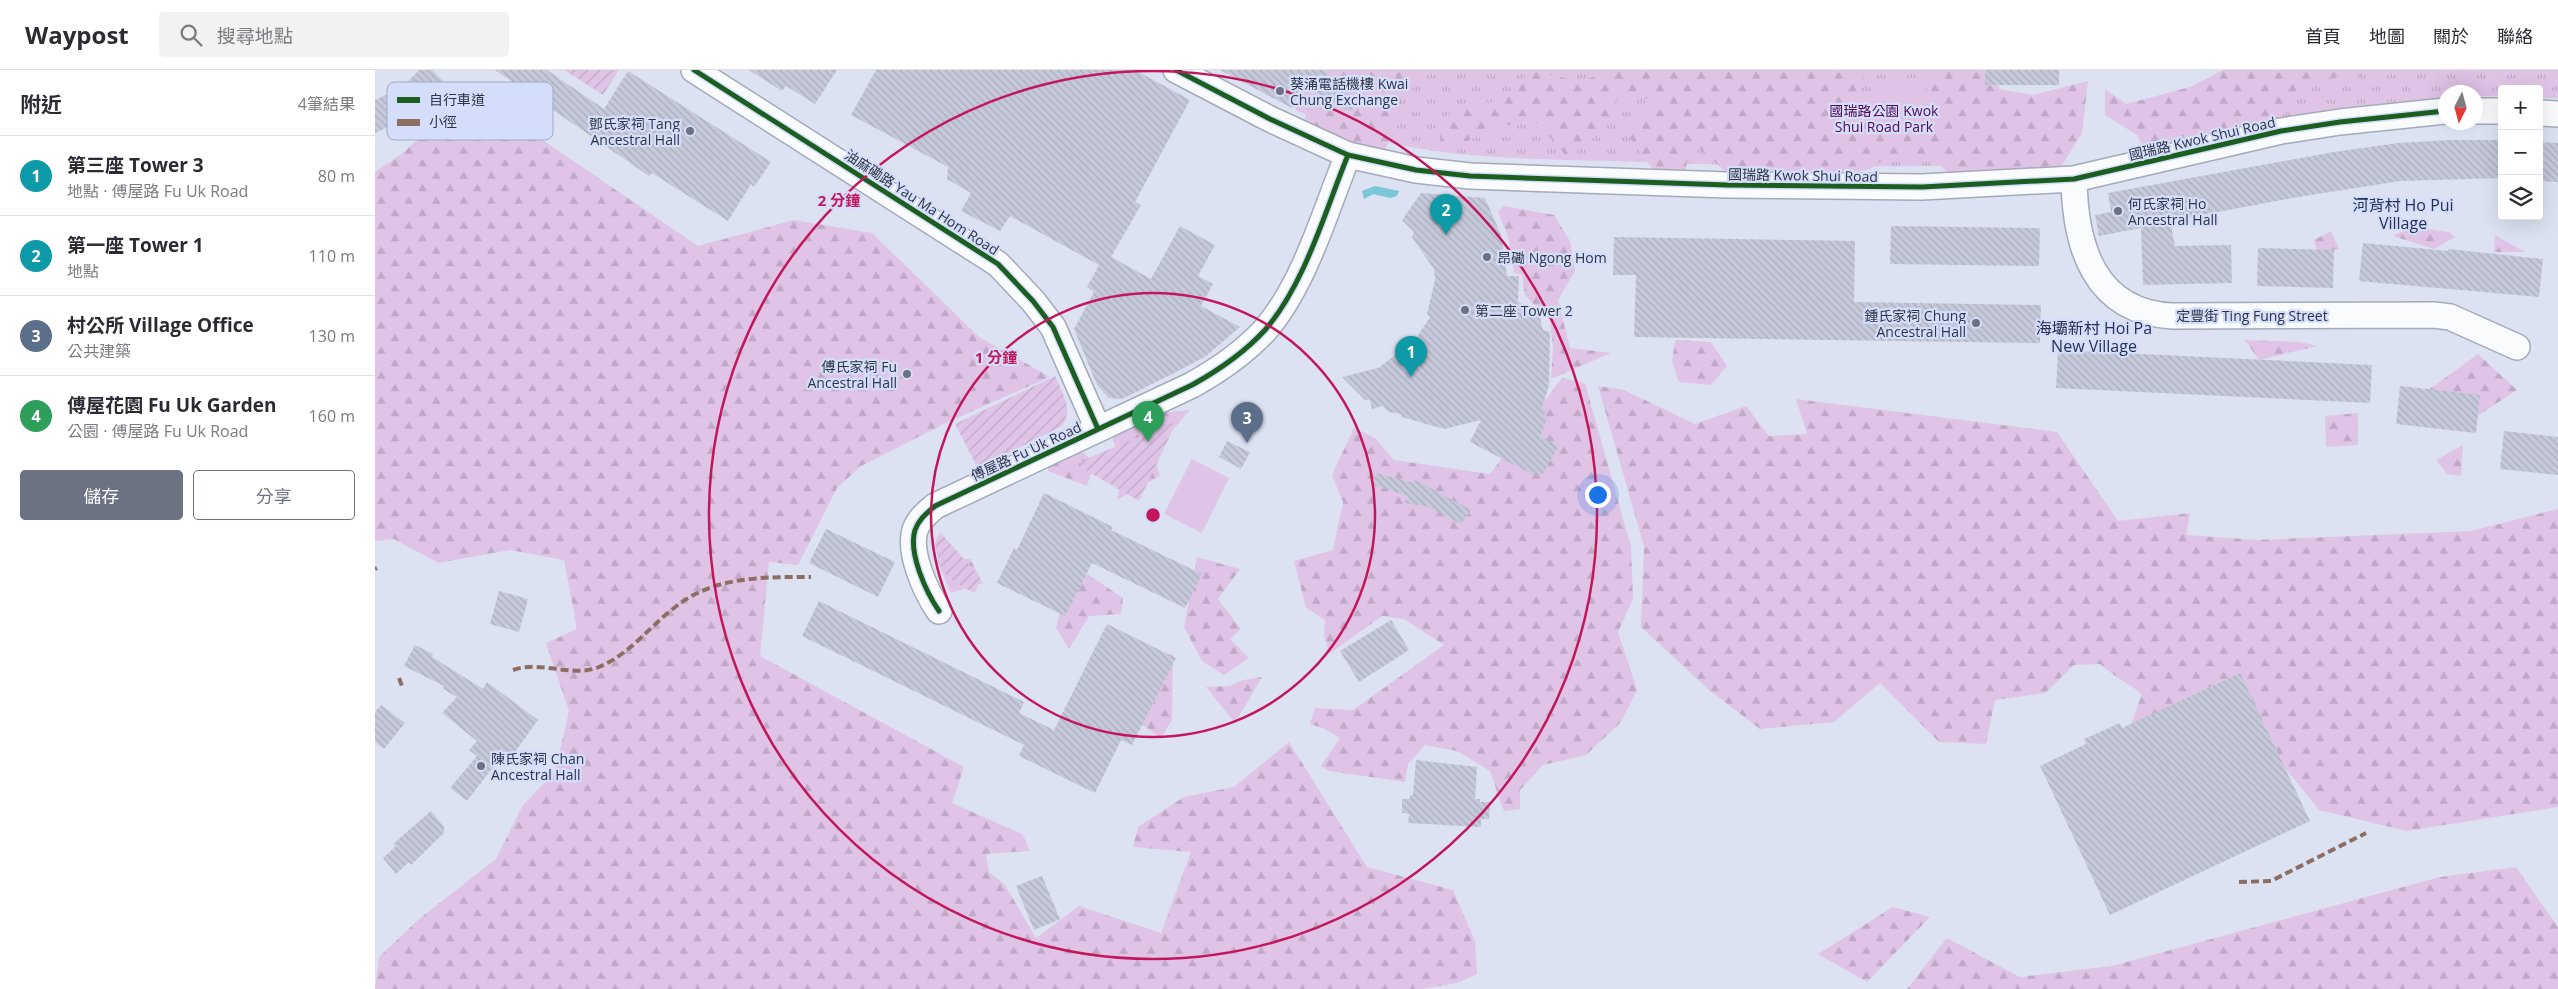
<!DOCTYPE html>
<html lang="zh-TW">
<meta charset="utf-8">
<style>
body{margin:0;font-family:"Open Sans","Noto Sans TC",sans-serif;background:#f2f2f3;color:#2b2b33}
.controls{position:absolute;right:15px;top:15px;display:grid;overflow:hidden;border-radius:5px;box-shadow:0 5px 20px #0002}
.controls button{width:45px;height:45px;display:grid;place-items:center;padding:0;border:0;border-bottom:1px solid #e1e1e2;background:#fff;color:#2b2b33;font:25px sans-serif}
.compass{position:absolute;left:2063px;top:15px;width:45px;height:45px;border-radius:50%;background:#fff;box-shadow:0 5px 20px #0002;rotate:186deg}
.you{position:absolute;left:1222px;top:424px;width:18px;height:18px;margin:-12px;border:4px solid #fff;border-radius:50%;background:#1a73e8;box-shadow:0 0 0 8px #1a73e833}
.badge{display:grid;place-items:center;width:32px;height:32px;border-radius:50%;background:#6c7282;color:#fff;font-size:16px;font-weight:700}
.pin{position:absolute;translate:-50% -41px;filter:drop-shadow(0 1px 2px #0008)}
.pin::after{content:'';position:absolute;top:26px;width:18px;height:15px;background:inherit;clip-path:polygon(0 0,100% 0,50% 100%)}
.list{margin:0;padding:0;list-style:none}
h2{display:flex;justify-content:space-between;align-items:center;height:65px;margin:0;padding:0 20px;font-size:21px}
h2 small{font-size:16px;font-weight:400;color:#7c7c81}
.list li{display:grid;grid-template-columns:32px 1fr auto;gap:15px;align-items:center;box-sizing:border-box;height:80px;padding:0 20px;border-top:1px solid #e1e1e2}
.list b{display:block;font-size:19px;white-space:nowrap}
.list p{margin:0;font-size:16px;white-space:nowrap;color:#7c7c81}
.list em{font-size:16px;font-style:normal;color:#7c7c81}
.actions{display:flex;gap:10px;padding:15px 20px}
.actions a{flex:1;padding:11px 0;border:1px solid #6c7282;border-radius:5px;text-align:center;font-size:18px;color:#6c7282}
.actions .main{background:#6c7282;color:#fff}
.icon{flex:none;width:28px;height:28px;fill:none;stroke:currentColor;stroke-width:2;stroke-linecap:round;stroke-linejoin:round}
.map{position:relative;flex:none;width:2183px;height:919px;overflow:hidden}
header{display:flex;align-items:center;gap:30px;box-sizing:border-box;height:70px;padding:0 25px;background:#fff;border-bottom:1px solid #e1e1e2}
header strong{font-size:24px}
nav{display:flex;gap:28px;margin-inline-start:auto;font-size:18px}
.search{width:350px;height:45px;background:#f2f2f3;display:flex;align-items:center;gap:12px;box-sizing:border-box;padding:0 18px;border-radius:5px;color:#7c7c81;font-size:19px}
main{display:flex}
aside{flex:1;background:#fff}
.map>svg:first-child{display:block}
.grass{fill:url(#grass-tufts)}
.forest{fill:url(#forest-firs)}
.garden{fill:url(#garden-furrows)}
.pitch{fill:#e0c4e6}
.water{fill:#79c7d8}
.building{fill:url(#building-back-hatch)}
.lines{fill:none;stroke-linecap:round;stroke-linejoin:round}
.minor-casing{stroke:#a4aab9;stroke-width:28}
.minor{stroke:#fafbfd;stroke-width:25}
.quiet{stroke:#8d6e63;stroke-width:4;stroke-dasharray:8 4;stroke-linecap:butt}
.cycleway-casing{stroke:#d4defa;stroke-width:8}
.cycleway{stroke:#1b5e20;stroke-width:5}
.ring{fill:none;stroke:#c2185b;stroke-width:2.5}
.poi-dot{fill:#6c7282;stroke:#d4defa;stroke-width:2}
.labels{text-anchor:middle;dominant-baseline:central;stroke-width:4.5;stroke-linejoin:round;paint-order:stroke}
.poi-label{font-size:14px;fill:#2f3546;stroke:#d4defa;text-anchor:start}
.park-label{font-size:14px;fill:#52094f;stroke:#d4defa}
.street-label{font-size:14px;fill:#2f3546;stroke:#d4defa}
.quarter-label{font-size:16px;fill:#263054;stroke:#d4defa}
.key{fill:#d4defa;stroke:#a2abc4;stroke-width:1}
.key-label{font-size:14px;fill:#2f3546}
.centre{fill:#c2185b;stroke:#d4defa;stroke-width:2.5}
.ring-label{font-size:15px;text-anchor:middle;font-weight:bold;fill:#c2185b;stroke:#d4defa;stroke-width:4.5;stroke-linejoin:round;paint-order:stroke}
</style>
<header>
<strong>Waypost</strong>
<div class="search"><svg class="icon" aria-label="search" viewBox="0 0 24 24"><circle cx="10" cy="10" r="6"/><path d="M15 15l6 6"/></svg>搜尋地點</div>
<nav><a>首頁</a><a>地圖</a><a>關於</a><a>聯絡</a></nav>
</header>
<main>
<aside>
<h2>附近<small>4筆結果</small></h2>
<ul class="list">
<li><span class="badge" style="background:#0f9aa8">1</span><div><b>第三座 Tower 3</b><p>地點 · 傅屋路 Fu Uk Road</p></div><em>80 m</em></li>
<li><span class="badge" style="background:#0f9aa8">2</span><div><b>第一座 Tower 1</b><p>地點</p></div><em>110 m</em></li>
<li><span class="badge" style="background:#5c6f8a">3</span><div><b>村公所 Village Office</b><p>公共建築</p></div><em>130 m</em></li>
<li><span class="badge" style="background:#2e9e5b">4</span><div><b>傅屋花園 Fu Uk Garden</b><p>公園 · 傅屋路 Fu Uk Road</p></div><em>160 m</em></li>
</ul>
<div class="actions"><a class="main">儲存</a><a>分享</a></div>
</aside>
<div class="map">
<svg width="2183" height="919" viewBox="0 0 2183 919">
<defs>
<pattern id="grass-tufts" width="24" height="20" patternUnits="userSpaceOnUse" patternTransform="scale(1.25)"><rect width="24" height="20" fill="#e0c4e6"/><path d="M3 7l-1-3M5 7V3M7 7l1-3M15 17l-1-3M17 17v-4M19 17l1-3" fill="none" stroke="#c0a9c7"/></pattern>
<pattern id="forest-firs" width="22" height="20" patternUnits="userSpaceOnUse" patternTransform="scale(1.25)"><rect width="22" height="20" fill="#e0c4e6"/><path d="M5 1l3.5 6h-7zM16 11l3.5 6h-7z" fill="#c0a9c7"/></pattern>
<pattern id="garden-furrows" width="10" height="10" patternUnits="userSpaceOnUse" patternTransform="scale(1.25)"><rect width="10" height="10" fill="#e0c4e6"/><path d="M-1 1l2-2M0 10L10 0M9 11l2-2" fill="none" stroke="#c0a9c7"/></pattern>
<pattern id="building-back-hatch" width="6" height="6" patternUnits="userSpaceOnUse" patternTransform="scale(1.25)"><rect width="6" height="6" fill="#c6c9da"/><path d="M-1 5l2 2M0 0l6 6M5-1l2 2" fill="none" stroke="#aaadbc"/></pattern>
</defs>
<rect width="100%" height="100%" fill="#dce2f2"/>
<path class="grass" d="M939,0H1598L1606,95C1492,98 1379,96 1265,92C1175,89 1083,91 994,68C969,62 944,50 920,40Z
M1890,0H2183V28H2164V19H2127V26H2101L2100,22H2070V27L1963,38L1894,50Z"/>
<path class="forest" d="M940,0H1027L1036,5L1009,84L930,54L932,29Z
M1153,0L1204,11L1245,0H1490L1480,46L1539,56L1552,28L1550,0H1622L1624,19L1658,25L1713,11L1707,63L1670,122L1590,125L1561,89L1507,90L1496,99L1453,108L1355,105L1316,72L1309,108L1285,109L1252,64L1278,30L1245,23L1230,58L1193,88L1162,53L1130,55L1066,82L1064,48L1141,24Z
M1848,0H1984L1986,6L1931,9L1901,55L1771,82L1762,65L1730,45V19L1751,34L1815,17Z
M94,20L323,176L419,150L497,163L604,267L675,307L575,351L486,396L462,418L423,495L394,492L385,586L589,697L577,733L647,764L655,781L611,784L614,802L630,815L661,868L704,836L786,863L816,782L758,777L763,757L809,727L859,717L914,672L992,797L1078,820L1100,871L1102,904L1082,913L1047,919H0L4,887L44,849L121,789L148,735L180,702L194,641L171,573L202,559L189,490L135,480L63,493L19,469L0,471V102L28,83Z
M1129,136L1179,145L1195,171L1200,201L1183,230L1195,278L1236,283L1176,309L1178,277L1175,251L1150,225L1147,205L1139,203L1134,170L1123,141Z
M2036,157L2074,162L2080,167L2059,179L2018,166Z
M1956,161L1964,179L1942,182L1939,170Z
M2120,165L2150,182H2119Z
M1300,270L1336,272L1352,296L1336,315L1304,312L1297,292Z
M1870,270L1925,272L1942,276L1884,290Z
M2103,284L2142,320L2093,352L2049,323Z
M1187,308L1210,313L1256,477L1258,529L1243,562L1262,620L1246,652L1211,685L1168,695L1145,720V739L1129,741L1115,701L1082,681L1050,675L1033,694L1030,712L954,701L946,696L965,668L948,658L935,654L940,638L978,640L1069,575L1029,549L1007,546L954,584L949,564L950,550L931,538L919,491L958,480L968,432L957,405L979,358L1000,368L1019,390L1115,404Z
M1223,316L1249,320L1320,354L1371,336L1394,366L1432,364L1421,329L1682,362L1743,451L1815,443L1811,465L1882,470L2096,461L2183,439V737L2032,761L1944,740L1852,626L1750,672L1767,624C1753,613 1738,606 1725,594L1699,595L1670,623L1620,630L1611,674L1564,672L1505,613L1459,652L1385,659L1334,620L1266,557L1269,476Z
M815,340L778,381L785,406L742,430L747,405L737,364L785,343Z
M1983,343V375L1951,377L1950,346Z
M2088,375L2086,406L2072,404L2061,390Z
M702,378L720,392L712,416L673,401L674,389Z
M822,487L865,499L843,529L866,559L855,569L874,588L849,605L827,591L809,557Z
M561,489H595L608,513L576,523Z
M703,498L748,528L746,544L714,546L694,579L681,558L690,524Z
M771,578L798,585L797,650L786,668L766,654Z
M887,607L860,653L831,617L854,616L868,610Z
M2141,797L2183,857V919H1532L1572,868L1645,907L1737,896L2065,807Z
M1518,837L1555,847L1492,912L1443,884Z"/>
<path class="garden" d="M189,0H244L228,25Z
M680,306C687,322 699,340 687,356L603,399L580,354Z
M802,351L764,431L707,398L704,392Z
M565,462L605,507L600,523C573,510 564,504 560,473Z"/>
<path class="pitch" d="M1550,8V34H1500V9Z
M817,389L854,408L827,463L789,444Z"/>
<path class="water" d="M1000,116L1024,121L1022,126L1015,128L998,124L989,129L987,121Z"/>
<path class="building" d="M44,0H57L72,15L46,42L0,63V30L28,17Z
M120,0H172L229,39L253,1L396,92L379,117L376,114L353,151L277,103L274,106Z
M374,0H462L440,34L411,16L407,21Z
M501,0H760L815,30L760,132L766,135L736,187L776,209L805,156L840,175L823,206L838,214L826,236L865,257L831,286L807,299L747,329L734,328L722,315L699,259L719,222L712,217L724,195L635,146L625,161L586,141L596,123L572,109L573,97L476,45Z
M845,0H947L967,13L964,19L983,30L975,42L928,15L917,38Z
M1610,0H1684V15H1610Z
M2076,70H2127V108L2025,111L1917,128L1795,151L1800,176L1856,175L1857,213L1768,215L1766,158L1724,166L1720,145L1736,142L1733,123L1959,82L2023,73Z
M2164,72L2183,73V112L2164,111Z
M1046,123L1110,128L1126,165L1132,206H1144L1143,232L1158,239L1165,248L1168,260L1175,262L1174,315L1167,338L1172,340L1168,347L1172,349L1165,366L1184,375L1168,404L1160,402L1159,405L1095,372L1106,350L1069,359L1027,347L1026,344L1014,342L1007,336L997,339L995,330H990L967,307L1003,298L1030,278L1034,279L1055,247L1052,244L1060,210L1059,199L1037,167L1039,162L1027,150Z
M1516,156L1665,158L1664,196L1515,194Z
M1239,167L1480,171L1479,232L1666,235L1665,273L1259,267L1261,205H1238Z
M1988,173L2073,181V179L2168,189L2164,227L1984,211Z
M1883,178L1959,180L1958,218L1882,216Z
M1683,280L1997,295L1995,333L1681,318Z
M2025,316L2105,325L2101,363L2021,354Z
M2129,361L2183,367V405L2125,399Z
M852,371L875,382L866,399L844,387Z
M1001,403L1039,413L1040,410L1096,440L1086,454L1054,437L1029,433L1033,426L998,415Z
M669,423L738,457L736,460L827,504L810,538L717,493L690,546L622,513L639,478L642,480Z
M451,459L520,492L503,527L434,493Z
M124,521L153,529L144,562L115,554Z
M444,531L649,632L644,643L679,660L732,554L801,588L757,675L746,670L720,723L644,686L649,675L427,566Z
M1016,550L1034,580L984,612L965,581Z
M40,575L58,584L57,587L108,619L112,612L163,650L132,693L125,688L92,731L75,718L102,686L94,680L102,671L67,643L82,627L68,619L69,616L29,596Z
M1865,603L1935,751L1735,845L1665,696L1711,674L1709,669L1745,653L1747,658Z
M6,635L30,653L9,679L0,672V642Z
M1041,690L1102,697L1100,729H1105V732H1115L1114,749H1106V757L1033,753L1034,744L1027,743V729H1035V725H1038Z
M56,741L69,757V763L36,795L34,792L21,804L8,788L21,776L18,774Z
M667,806L685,849L659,860L641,816Z"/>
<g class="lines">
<defs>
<path id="minor" d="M319,0L623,194L658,231L678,257L723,359
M801,0L895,49L973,85L1041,100L1095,106L1352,115L1547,117L1699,109L1906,61L1965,52L2070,41
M2100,41H2127
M2164,43L2183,44
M1699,109C1700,176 1719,242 1797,246L2059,245L2075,247L2142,277
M564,541C551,522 533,483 540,460C544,449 552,443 560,436L817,315C844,300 869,283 890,260C930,214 950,141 973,85"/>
</defs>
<use href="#minor" class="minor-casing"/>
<use href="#minor" class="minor"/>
<path class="quiet" d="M0,499L2,498
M138,600C165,590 198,608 224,597C255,584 273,558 299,538C338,506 388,507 436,507
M24,608L27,616
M1864,812L1896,811L1991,763"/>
<defs>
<path id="cycleway" d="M319,0L623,194L658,231L678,257L723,359
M801,0L895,49L973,85L1041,100L1095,106L1352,115L1547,117L1699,109L1906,61L1965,52L2070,41
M564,541C551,522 533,483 540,460C544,449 552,443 560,436L817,315C844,300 869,283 890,260C930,214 950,141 973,85"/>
</defs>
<use href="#cycleway" class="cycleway-casing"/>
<use href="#cycleway" class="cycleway"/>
</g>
<g class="ring">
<circle cx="778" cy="445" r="222"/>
<circle cx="778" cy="445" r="444"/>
</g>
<g class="poi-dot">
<circle cx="905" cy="21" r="5"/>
<circle cx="315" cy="61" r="5"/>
<circle cx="1743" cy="141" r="5"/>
<circle cx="1112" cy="187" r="5"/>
<circle cx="1090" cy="240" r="5"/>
<circle cx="1601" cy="253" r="5"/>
<circle cx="532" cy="304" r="5"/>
<circle cx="106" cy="696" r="5"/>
</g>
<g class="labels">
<g class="poi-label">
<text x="915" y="13">葵涌電話機樓 Kwai<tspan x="915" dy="16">Chung Exchange</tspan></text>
<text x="305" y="53" text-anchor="end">鄧氏家祠 Tang<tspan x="305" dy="16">Ancestral Hall</tspan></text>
<text x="1753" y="133">何氏家祠 Ho<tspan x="1753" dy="16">Ancestral Hall</tspan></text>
<text x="1122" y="187">昂磡 Ngong Hom</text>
<text x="1100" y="240">第二座 Tower 2</text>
<text x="1591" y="245" text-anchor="end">鍾氏家祠 Chung<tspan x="1591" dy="16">Ancestral Hall</tspan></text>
<text x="522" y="296" text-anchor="end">傅氏家祠 Fu<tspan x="522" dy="16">Ancestral Hall</tspan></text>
<text x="116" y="688">陳氏家祠 Chan<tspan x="116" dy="16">Ancestral Hall</tspan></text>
</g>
<g class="park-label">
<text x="1509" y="40">國瑞路公園 Kwok<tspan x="1509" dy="16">Shui Road Park</tspan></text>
</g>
<g class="street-label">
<text transform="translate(1827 68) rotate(-13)">國瑞路 Kwok Shui Road</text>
<text transform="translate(1428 105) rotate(1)">國瑞路 Kwok Shui Road</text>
<text transform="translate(547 132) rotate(33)">油麻磡路 Yau Ma Hom Road</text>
<text x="1877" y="245">定豐街 Ting Fung Street</text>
<text transform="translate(651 381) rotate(-25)">傅屋路 Fu Uk Road</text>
</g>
<g class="quarter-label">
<text x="2028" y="135">河背村 Ho Pui<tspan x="2028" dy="18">Village</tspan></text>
<text x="1719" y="258">海壩新村 Hoi Pa<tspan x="1719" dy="18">New Village</tspan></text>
</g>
</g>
<rect x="12" y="12" width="166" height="58" rx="8" class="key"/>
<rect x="22" y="27" width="23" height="6" fill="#1b5e20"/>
<rect x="22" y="49" width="23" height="7" fill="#8d6e63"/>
<g class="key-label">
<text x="54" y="35">自行車道</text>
<text x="54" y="57">小徑</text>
</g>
<circle cx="778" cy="445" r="8" class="centre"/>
<g class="ring-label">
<text x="464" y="136">2 分鐘</text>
<text x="621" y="293">1 分鐘</text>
</g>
</svg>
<div class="controls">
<button>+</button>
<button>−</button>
<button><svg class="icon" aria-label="layers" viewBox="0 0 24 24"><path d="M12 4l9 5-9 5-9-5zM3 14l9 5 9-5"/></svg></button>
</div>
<svg class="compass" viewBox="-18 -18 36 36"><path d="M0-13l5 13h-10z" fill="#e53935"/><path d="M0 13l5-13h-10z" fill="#7c7c81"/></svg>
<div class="you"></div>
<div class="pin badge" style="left:1036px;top:307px;background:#0f9aa8">1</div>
<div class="pin badge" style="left:1071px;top:165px;background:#0f9aa8">2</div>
<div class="pin badge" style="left:872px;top:373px;background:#5c6f8a">3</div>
<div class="pin badge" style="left:773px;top:372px;background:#2e9e5b">4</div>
</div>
</main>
